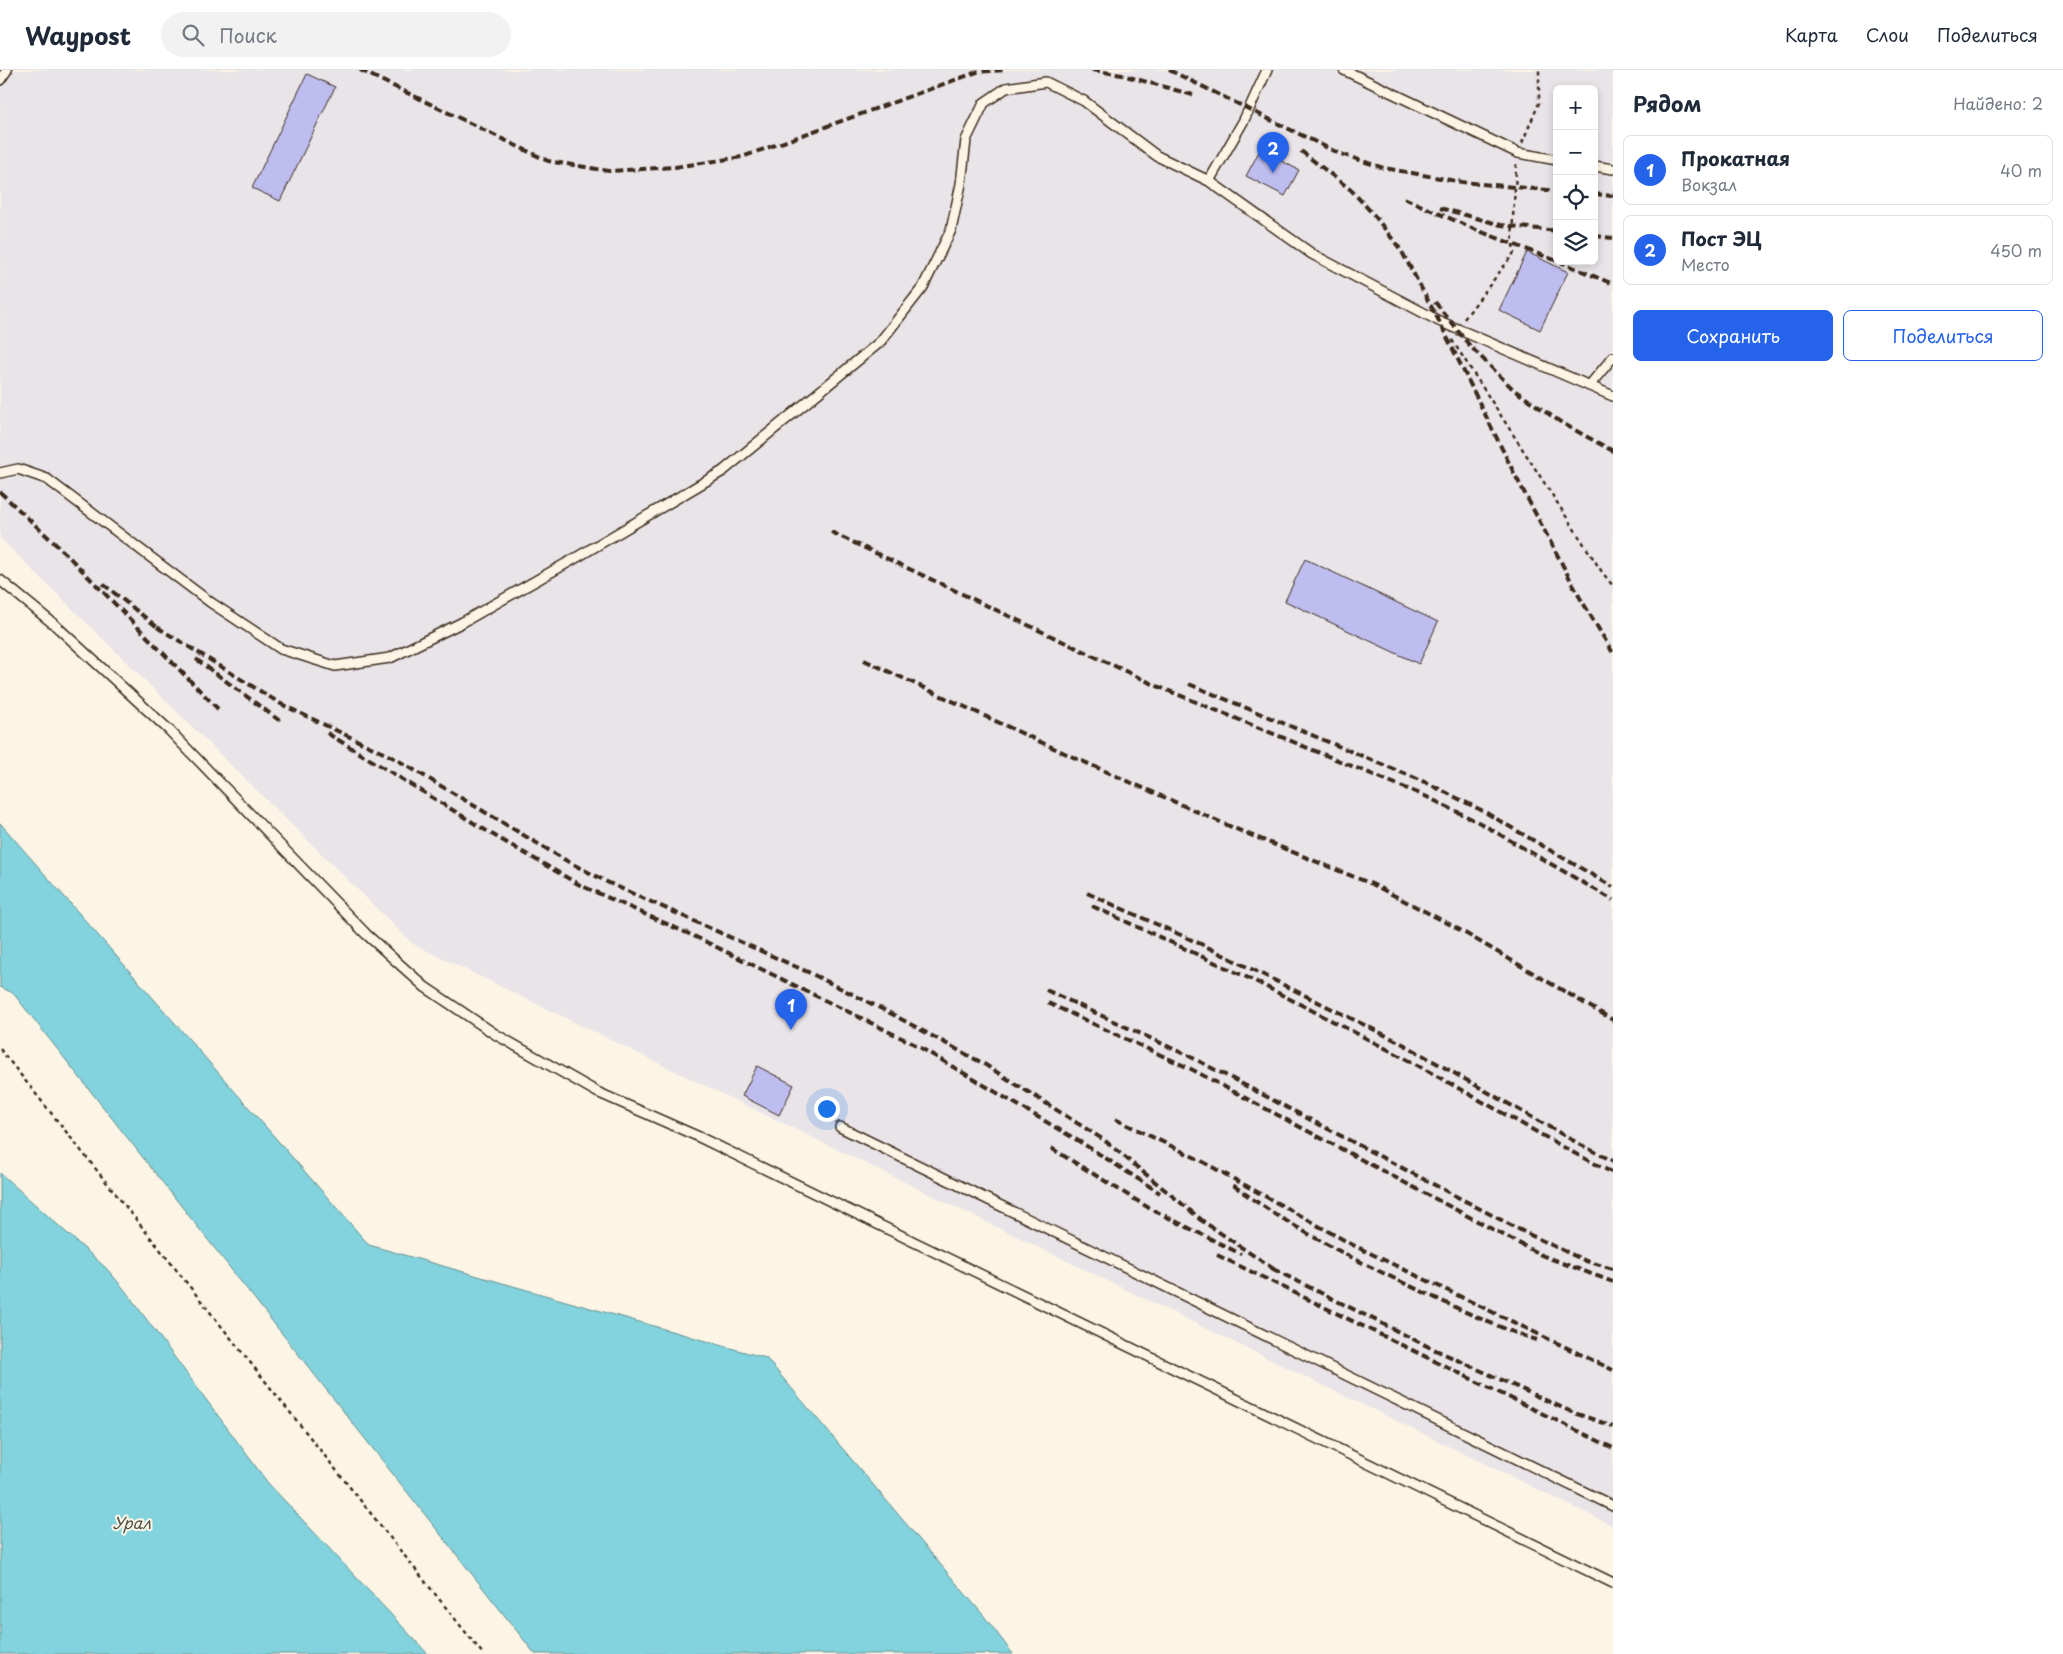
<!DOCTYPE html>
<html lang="ru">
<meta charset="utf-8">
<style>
body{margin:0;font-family:"Playpen Sans",sans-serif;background:#f2f2f3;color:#1f2937}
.controls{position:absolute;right:15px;top:15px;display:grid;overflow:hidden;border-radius:8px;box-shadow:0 2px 8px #0003}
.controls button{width:45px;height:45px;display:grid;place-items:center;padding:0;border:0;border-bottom:1px solid #e0e1e3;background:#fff;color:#1f2937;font:25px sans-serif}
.you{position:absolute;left:826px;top:1038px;width:18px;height:18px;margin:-12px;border:4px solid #fff;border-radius:50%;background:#1a73e8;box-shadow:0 0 0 8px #1a73e833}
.badge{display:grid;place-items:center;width:32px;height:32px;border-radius:50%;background:#2563eb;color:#fff;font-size:16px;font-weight:700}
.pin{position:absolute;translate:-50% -41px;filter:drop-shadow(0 1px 2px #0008)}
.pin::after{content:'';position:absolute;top:26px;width:18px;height:15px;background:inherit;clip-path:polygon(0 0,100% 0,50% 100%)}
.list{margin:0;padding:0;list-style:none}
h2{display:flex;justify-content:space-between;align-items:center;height:65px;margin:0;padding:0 20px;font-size:21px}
h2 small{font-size:16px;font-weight:400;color:#747a83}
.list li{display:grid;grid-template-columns:32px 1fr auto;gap:15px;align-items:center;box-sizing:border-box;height:70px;margin:0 10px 10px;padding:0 10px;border:1px solid #e0e1e3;border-radius:8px}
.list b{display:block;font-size:19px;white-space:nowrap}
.list p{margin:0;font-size:16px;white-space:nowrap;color:#747a83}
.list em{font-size:16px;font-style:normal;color:#747a83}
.actions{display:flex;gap:10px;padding:15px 20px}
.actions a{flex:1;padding:11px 0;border:1px solid #2563eb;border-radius:8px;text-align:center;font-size:18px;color:#2563eb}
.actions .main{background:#2563eb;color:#fff}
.icon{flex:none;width:28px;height:28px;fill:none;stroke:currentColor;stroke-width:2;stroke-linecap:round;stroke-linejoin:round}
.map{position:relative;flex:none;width:1613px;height:1584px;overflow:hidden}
header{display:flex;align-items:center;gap:30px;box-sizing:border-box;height:70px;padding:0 25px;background:#fff;border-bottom:1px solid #e0e1e3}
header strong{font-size:24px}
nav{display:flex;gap:28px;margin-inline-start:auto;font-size:18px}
.search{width:350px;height:45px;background:#f2f2f3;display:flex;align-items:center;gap:12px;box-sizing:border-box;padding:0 18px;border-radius:28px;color:#747a83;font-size:19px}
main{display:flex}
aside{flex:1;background:#fff}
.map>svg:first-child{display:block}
.built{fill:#e9e4e8;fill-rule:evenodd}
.water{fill:#82d3dd;stroke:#668f91}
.building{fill:#bebdef;stroke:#3b2a1e}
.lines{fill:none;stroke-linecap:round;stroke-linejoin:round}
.service-casing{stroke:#3b2a1e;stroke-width:12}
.path{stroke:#3b2a1e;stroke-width:2.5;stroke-dasharray:4 4;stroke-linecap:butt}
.service{stroke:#fcf5e5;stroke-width:9}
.rail{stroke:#3b2a1e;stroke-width:4;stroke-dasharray:8 4;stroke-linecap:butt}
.labels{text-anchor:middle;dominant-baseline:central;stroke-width:4;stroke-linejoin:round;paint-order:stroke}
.water-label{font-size:16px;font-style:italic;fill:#4d544e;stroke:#fcf5e5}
</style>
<header>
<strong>Waypost</strong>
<div class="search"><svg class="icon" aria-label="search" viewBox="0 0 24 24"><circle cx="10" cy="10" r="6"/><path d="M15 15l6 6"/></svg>Поиск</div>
<nav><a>Карта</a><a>Слои</a><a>Поделиться</a></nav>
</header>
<main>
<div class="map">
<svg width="1613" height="1584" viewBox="0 0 1613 1584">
<rect width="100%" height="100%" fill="#fcf5e5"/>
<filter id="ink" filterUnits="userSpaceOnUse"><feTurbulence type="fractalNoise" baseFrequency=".02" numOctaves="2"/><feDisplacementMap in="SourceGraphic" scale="10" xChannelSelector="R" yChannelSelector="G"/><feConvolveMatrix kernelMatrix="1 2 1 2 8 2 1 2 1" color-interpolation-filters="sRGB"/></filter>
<g filter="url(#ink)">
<path class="built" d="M0,0H1613V1456L413,874L0,468ZM1557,19H1594V191H1557Z"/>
<path class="water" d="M0,753L369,1175L766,1288L984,1546L1013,1584H535L13,923L0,917Z
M0,1103L106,1198L124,1219L268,1413L428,1584H0Z"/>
<path class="building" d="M307,4L335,17L280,131L252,118Z
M1260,80L1299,100L1285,126L1246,106Z
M1527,182L1568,202L1540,260L1499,240Z
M1305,489L1438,552L1419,594L1285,531Z
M757,996L794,1015L779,1045L742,1026Z"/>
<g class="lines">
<defs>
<path id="service" d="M1267,0L1244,50L1209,111L1312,184L1439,251L1613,326
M1344,0L1518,83L1557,90
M0,10L7,0
M1594,96L1613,99
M1589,316L1613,287
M0,403L18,399L47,409L210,532L281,579L335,596L390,588L463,552L574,489L723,401L880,272L923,217L951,160L961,114L966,70L984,33L1006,18L1046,12L1084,31L1157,86L1209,111
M0,510L55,555L169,660L366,864L425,917L495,964L597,1022L697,1066L1613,1513
M840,1057L1613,1436"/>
</defs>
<use href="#service" class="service-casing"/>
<path class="path" d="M1522,73L1539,33V0
M1464,249L1514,183C1510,155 1516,124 1516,94
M1452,270L1602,502L1613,516
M0,979L483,1584"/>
<use href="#service" class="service"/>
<path class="rail" d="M360,0L548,91L609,101L675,97L742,87L977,2L1006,0
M1092,0L1122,5L1193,25
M1169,0L1338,83L1384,98L1462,112L1557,121
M1301,81L1351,120L1374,145L1401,180L1439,251L1514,403L1579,526L1613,583
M1594,124L1613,126
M1404,128L1474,159L1557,191
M1440,138L1501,155L1557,161
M1594,166L1613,168
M1558,191L1613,214
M1435,232L1470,276L1514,320L1562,353L1613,381
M0,422L66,484L218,639
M831,462L1157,616L1425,726L1480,753L1613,830
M103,514L161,560
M157,557L281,634L394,688L567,791L609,813L810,903L888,942L984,994L1104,1070L1203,1151
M196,589L280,651
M864,590L1073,687L1243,762L1372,814L1453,856L1613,950
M1189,614L1427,713L1483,741L1613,817
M327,663L495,766L580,815L698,868L916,975L1082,1073L1160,1123
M1087,823L1203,875L1403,974L1581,1075L1613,1091
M1092,836L1255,911L1410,991L1574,1083L1613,1103
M1046,920L1191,987L1526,1163L1586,1191L1613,1199
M1048,933L1191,999L1541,1185L1613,1212
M1115,1049L1196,1088L1353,1175L1613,1300
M1051,1078L1149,1138L1241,1184
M1233,1115C1288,1156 1347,1186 1408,1215C1451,1235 1492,1256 1537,1270
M1198,1148L1278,1202
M1217,1185L1613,1378
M1273,1199L1429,1277L1574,1343L1613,1356"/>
</g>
</g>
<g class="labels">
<g class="water-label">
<text x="132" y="1452">Урал</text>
</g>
</g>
</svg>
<div class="controls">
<button>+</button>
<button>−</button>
<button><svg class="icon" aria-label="locate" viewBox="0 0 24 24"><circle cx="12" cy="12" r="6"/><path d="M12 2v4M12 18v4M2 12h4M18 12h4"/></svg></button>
<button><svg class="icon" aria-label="layers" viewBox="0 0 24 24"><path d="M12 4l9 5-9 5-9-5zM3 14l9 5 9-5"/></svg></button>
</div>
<div class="you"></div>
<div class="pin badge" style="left:791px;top:960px">1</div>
<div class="pin badge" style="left:1273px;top:103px">2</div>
</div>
<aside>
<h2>Рядом<small>Найдено: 2</small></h2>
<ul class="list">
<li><span class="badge">1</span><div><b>Прокатная</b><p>Вокзал</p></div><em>40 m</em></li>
<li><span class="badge">2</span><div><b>Пост ЭЦ</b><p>Место</p></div><em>450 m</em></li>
</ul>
<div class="actions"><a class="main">Сохранить</a><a>Поделиться</a></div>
</aside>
</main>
